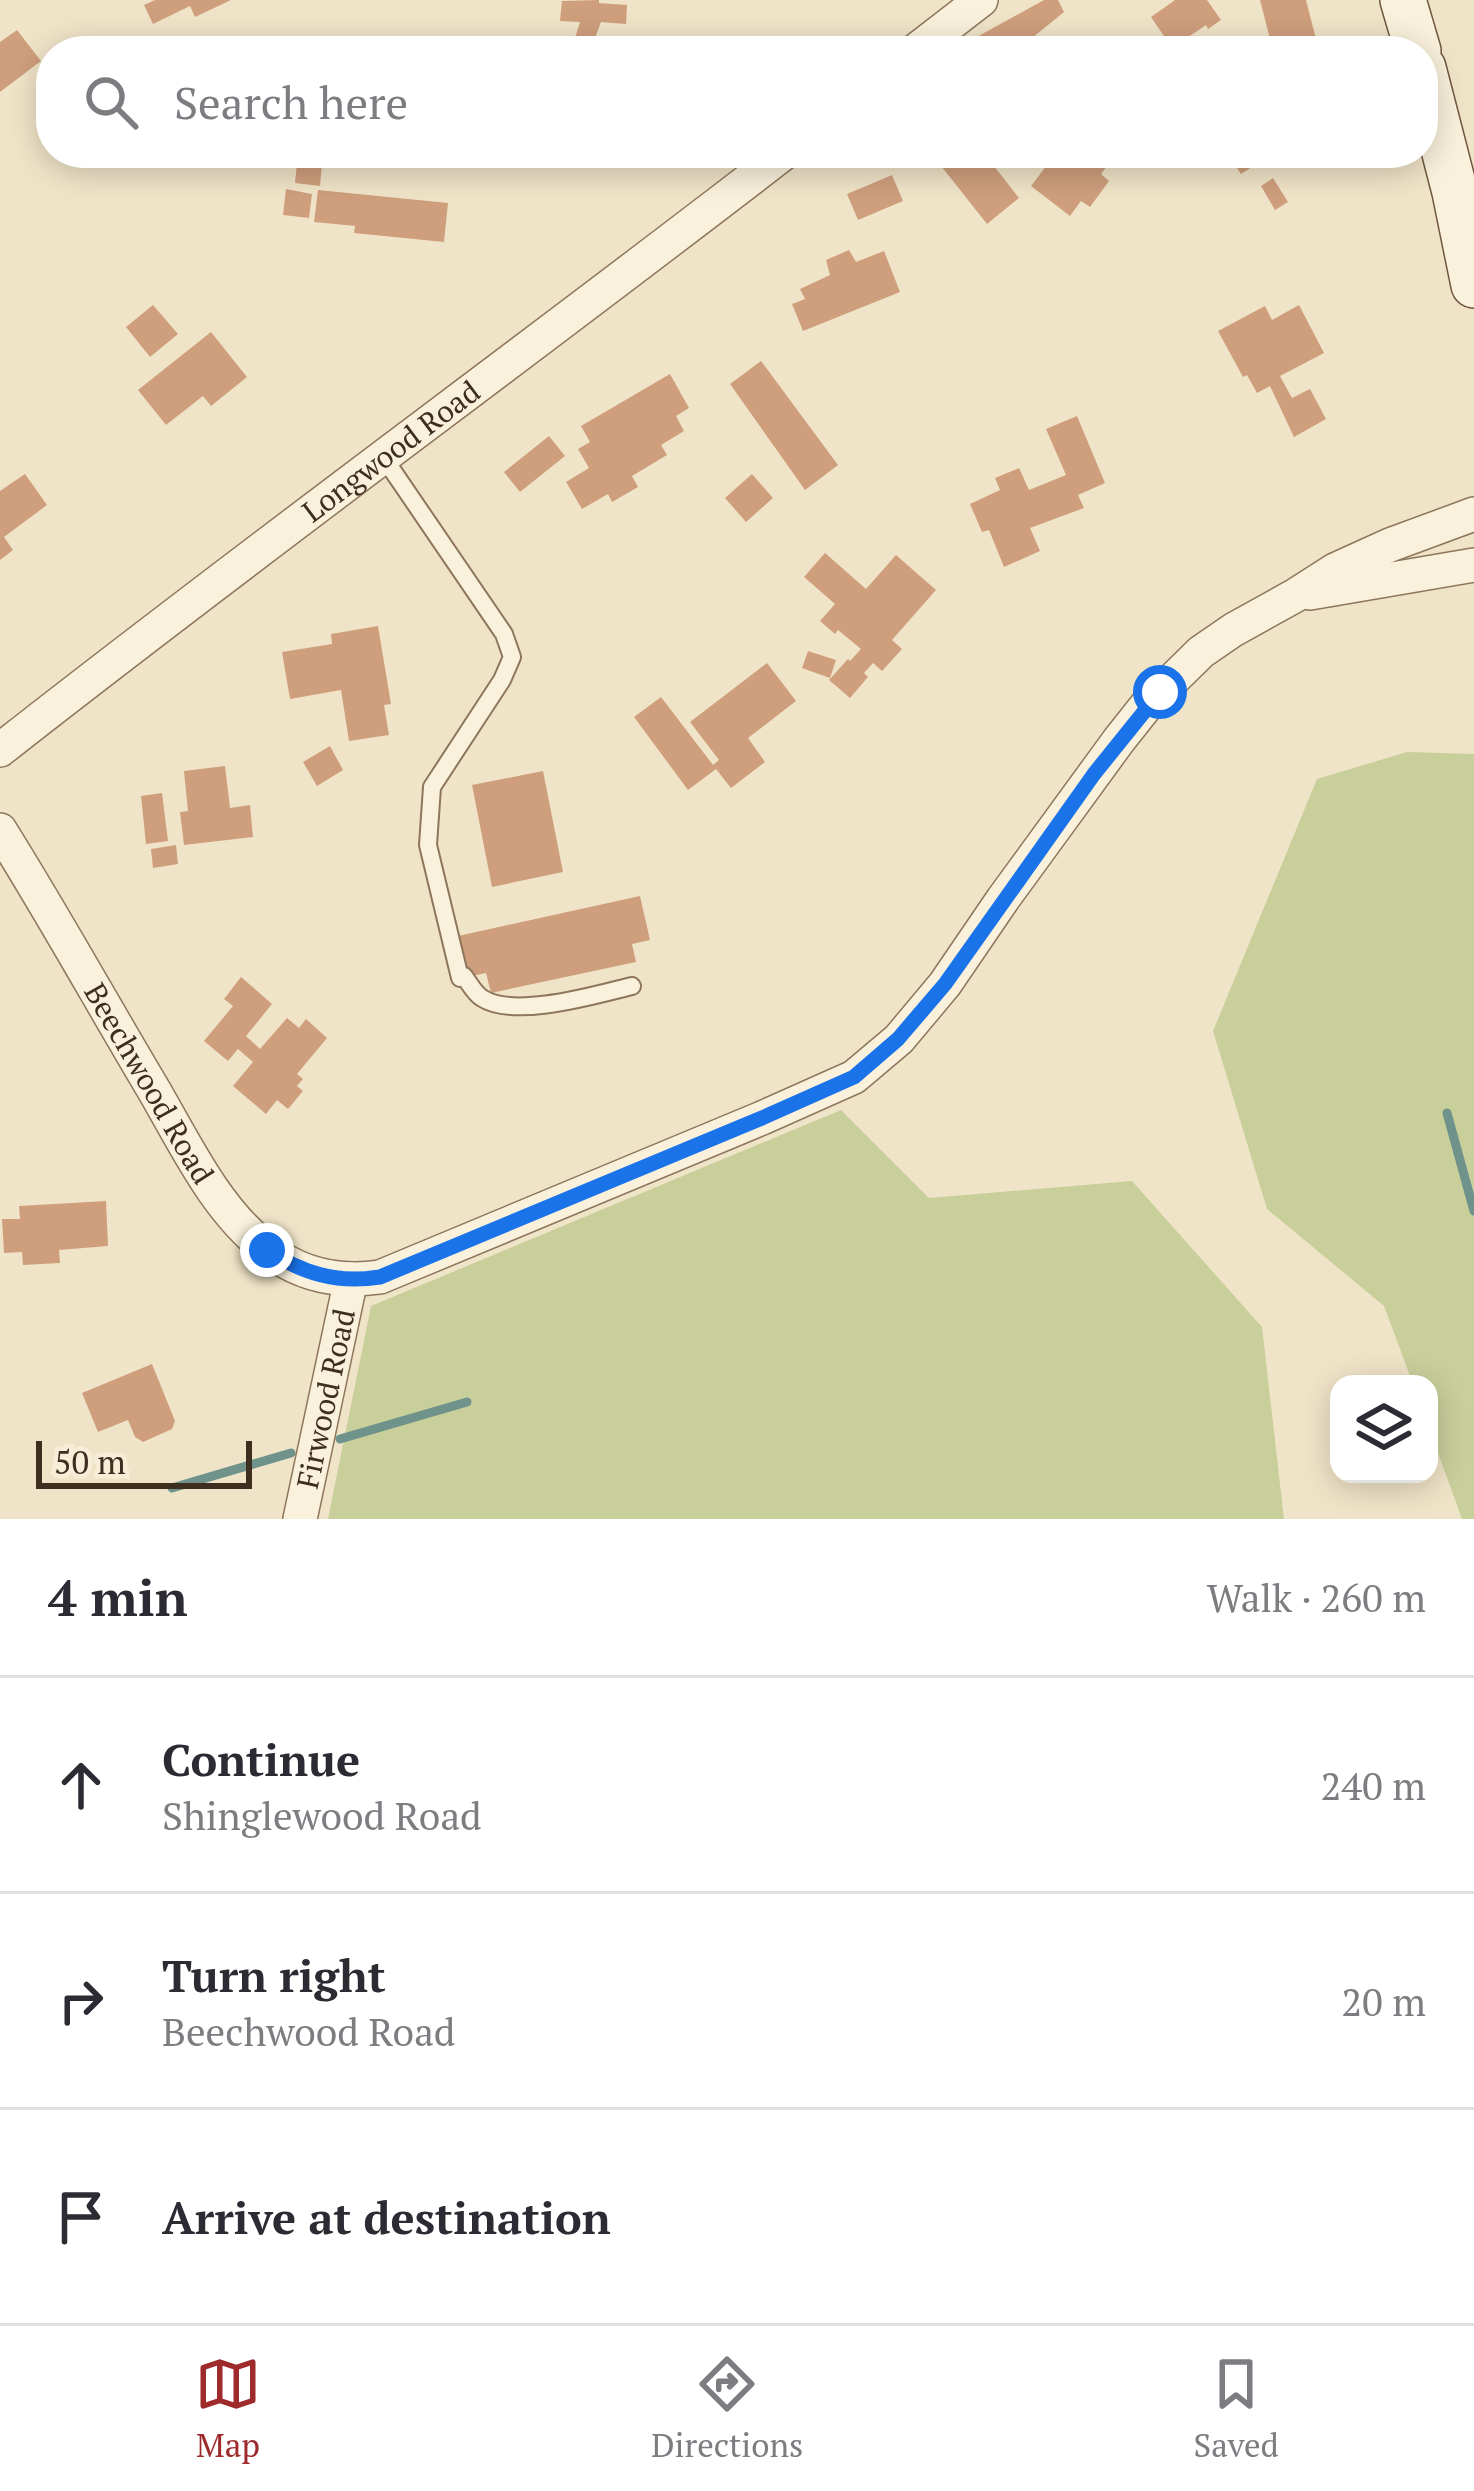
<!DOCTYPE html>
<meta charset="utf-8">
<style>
body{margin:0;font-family:"PT Serif",serif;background:#f2f2f3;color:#2b2b33}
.controls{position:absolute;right:36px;bottom:36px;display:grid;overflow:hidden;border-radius:24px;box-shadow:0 6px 30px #0003}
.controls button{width:108px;height:108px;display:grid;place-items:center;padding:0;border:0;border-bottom:3px solid #e1e1e2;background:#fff;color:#2b2b33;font:60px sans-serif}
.scale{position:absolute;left:36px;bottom:30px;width:216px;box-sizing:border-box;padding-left:12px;border:6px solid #3d2e20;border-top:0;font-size:33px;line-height:42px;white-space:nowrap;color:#3d2e20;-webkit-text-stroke:9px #f7eed8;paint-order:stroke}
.stop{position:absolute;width:36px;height:36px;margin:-27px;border:9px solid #1a73e8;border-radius:50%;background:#fff}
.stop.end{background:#1a73e8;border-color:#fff;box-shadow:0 3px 12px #0008}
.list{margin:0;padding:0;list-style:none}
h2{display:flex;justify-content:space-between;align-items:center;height:156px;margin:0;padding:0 48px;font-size:51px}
h2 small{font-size:39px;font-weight:400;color:#7c7c81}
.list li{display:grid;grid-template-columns:78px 1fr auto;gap:36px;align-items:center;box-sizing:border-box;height:216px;padding:0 48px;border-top:3px solid #e1e1e2}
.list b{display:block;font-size:45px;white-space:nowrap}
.list p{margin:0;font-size:39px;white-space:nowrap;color:#7c7c81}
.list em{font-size:39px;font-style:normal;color:#7c7c81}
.icon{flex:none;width:66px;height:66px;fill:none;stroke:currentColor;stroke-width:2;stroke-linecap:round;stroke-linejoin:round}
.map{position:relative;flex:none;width:1474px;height:1519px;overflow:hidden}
.search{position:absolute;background:#fff;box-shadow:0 6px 30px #0003;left:36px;right:36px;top:36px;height:132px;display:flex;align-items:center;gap:30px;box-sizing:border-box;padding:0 42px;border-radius:48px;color:#7c7c81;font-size:45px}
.sheet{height:804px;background:#fff}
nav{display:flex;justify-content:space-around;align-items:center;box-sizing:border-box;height:168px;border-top:3px solid #e1e1e2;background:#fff;font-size:33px;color:#7c7c81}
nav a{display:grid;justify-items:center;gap:6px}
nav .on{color:#9e2a2b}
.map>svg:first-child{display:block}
.green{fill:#c9cf9b}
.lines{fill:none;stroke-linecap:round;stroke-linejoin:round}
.stream{stroke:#6f938a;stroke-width:9}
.building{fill:#cf9f7d}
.lane-casing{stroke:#8d765c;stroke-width:20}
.street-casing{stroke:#8d765c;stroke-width:36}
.secondary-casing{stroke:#6f573f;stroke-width:48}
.lane{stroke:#faf1dc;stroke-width:16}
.street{stroke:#faf1dc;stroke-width:33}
.secondary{stroke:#faf1dc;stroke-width:45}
.route{stroke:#1a73e8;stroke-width:15}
.labels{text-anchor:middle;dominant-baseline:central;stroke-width:9;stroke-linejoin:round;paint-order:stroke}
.street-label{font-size:30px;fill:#3d2e20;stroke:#f7eed8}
</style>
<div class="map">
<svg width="1474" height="1519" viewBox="0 0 1474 1519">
<rect width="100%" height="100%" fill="#f0e4c8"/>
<path class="green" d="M1407,752L1474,754V1519H1462L1429,1428V1384H1413L1384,1306L1267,1209L1213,1031L1317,779Z
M841,1110L929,1198L1132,1181L1262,1327L1284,1519H328L371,1306Z"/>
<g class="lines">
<path class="stream" d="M1447,1113L1474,1211
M340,1439L467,1402
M172,1488L291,1453"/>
</g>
<path class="building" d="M155,0H231L195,17L190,6L153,24L144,5Z
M599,0V3L627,5L626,24L601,22L590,51H552L557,38L573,45L580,22L560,21L562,1Z
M1044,0H1058L1064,12L1016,51H983L975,38Z
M1175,0H1207L1221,20L1208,29L1206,25L1172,48L1151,17Z
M1260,0H1306L1319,51H1273Z
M17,30L41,61L0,92V42Z
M298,153H323L320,186L295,183Z
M938,153H984L1019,198L987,224L934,157Z
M1056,153H1117L1101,174L1109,181L1090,207L1081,201L1070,216L1031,186Z
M1227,153H1274L1241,174Z
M892,175L903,201L858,220L847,194Z
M1273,178L1288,202L1275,210L1261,186Z
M286,189L312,194L309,218L283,215Z
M318,190L448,203L444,242L354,233L355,226L314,222Z
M849,250L856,262L884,251L900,292L803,331L792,304L805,299L800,289L830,275L826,260Z
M153,305L178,334L150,357L126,327Z
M1299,305L1324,353L1280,376L1292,398L1310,389L1326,419L1294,437L1270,386L1257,393L1247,375L1243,377L1218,331L1265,306L1272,320Z
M211,332L247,377L211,406L203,396L166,425L138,390Z
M761,361L838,465L805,490L730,384Z
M670,374L689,408L676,416L684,431L661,445L667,455L632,476L638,487L612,502L608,494L582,509L566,482L589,468L578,449L590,442L581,426Z
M1077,416L1105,483L1078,495L1084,508L1030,528L1040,551L1004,567L989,530L982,532L970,504L1000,490L995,478L1019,468L1029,490L1066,475L1046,429Z
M549,436L565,456L520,492L504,472Z
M25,474L47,505L4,537L13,550L0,560V491Z
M752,474L773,498L746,522L725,498Z
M825,553L866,589L896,555L936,590L892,640L902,649L882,671L873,663L864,673L868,677L850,698L829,680L848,659L850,661L861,649L838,630L835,634L820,621L835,604L804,577Z
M378,626L391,704L384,705L389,735L349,741L341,690L290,699L282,652L332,644L331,634Z
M808,651L836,660L830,678L802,668Z
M767,663L796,701L748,738L765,762L731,788L716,769L688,790L634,717L661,697L713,765L719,760L690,722Z
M330,746L343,770L317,786L303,762Z
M225,766L230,808L250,805L253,837L184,845L180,812L188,811L184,771Z
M543,771L563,872L492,887L472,785Z
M162,793L168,841L146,844L141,796Z
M176,845L178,864L153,868L151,849Z
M640,896L650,940L632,944L636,962L491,993L486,973L467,977L458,936Z
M241,977L272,1004L246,1036L260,1049L287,1018L299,1028L306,1019L327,1038L297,1074L303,1079L297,1086L303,1091L288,1109L277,1100L266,1114L233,1086L253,1062L238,1049L228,1061L204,1041L233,1006L224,999Z
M106,1201L108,1246L59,1250L60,1263L23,1265L22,1252L4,1253L2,1219H20L19,1206Z
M152,1364L175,1421L172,1429L143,1442L135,1437L128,1420L98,1432L82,1393Z"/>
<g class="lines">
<defs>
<path id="lane" d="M384,458L504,634L512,657L502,680L432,787L428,845L460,978L464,976C470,984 474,993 482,998C514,1019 595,995 632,986"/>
<g id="street">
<path d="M915,51L981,0"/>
<path d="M1310,593L1474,565"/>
<path id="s1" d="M0,750C258,547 524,354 784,153"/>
<path id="s2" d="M0,830C54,916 103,1005 155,1092C186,1146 217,1211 267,1249C300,1275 339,1283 380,1277L762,1118L854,1077L899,1039L945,984L1003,899L1119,740L1146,706L1201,652L1233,630L1296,595L1335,570L1390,545L1474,514"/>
<path id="s3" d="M300,1519L351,1279"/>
</g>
<path id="secondary" d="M1403,0L1418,51
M1423,68L1455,192L1474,285"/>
</defs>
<use href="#lane" class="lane-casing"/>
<use href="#street" class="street-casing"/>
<use href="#secondary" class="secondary-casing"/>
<use href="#lane" class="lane"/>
<use href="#street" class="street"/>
<use href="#secondary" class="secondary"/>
</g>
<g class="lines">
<path class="route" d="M267,1250C302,1273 337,1284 380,1277L762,1118L854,1077L898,1039L945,984L1094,774L1160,692"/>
</g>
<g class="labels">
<g class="street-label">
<text stroke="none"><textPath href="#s1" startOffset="492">Longwood Road</textPath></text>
<text stroke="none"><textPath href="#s2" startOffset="294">Beechwood Road</textPath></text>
<text stroke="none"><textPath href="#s3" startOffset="123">Firwood Road</textPath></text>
</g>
</g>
</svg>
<div class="controls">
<button><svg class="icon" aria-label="layers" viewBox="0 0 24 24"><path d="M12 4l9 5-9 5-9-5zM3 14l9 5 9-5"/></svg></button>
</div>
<div class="scale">50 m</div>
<div class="stop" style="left:1160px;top:692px"></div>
<div class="stop end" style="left:267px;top:1250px"></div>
<div class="search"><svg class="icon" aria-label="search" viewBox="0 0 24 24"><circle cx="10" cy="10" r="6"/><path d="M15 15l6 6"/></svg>Search here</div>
</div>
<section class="sheet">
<h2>4 min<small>Walk · 260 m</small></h2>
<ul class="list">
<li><svg class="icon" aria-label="ahead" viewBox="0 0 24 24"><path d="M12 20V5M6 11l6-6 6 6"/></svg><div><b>Continue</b><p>Shinglewood Road</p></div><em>240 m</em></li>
<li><svg class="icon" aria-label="right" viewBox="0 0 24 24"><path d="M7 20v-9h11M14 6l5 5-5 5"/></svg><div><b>Turn right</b><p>Beechwood Road</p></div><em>20 m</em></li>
<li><svg class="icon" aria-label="arrive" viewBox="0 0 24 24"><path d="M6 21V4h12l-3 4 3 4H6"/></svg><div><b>Arrive at destination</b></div></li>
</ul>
</section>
<nav>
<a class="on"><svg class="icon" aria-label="map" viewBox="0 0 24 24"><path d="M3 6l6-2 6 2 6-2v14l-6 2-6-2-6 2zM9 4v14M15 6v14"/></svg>Map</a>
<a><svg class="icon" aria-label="directions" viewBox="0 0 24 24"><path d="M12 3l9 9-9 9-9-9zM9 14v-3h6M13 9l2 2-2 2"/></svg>Directions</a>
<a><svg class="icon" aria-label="saved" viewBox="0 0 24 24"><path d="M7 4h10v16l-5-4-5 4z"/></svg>Saved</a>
</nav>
